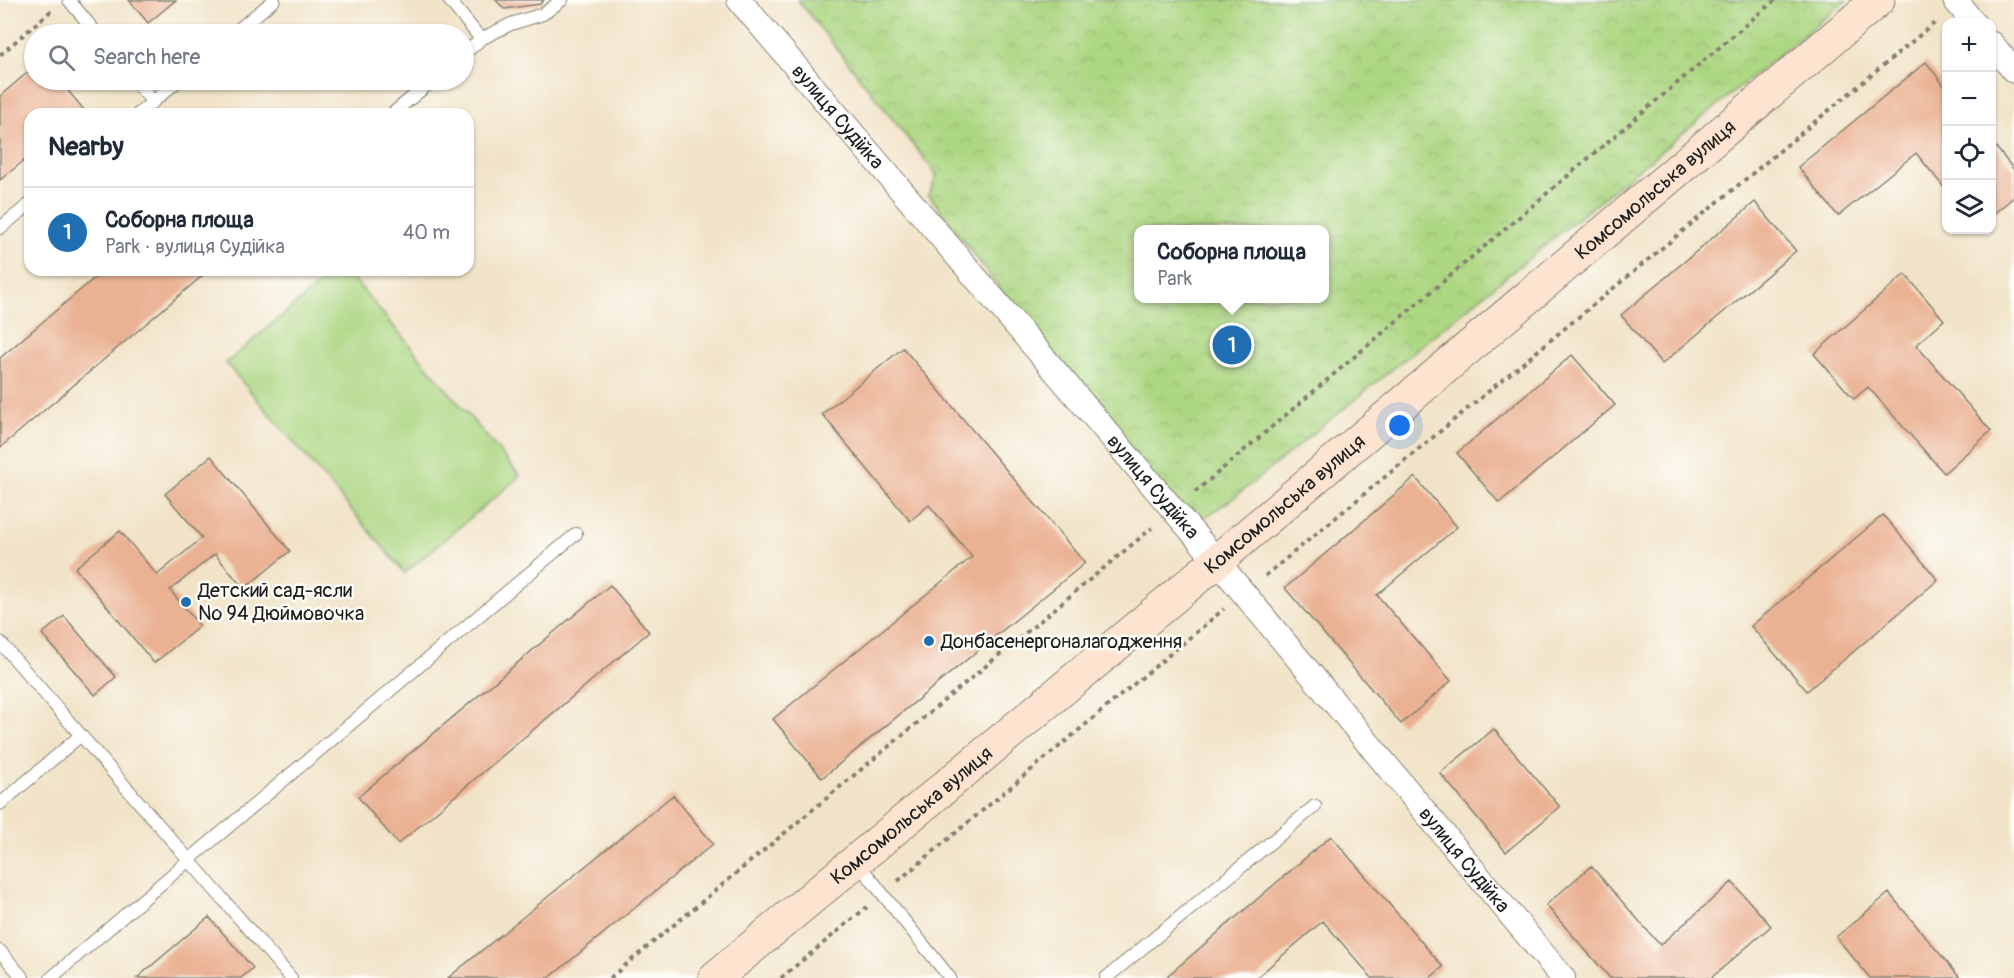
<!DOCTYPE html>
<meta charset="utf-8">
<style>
body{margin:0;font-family:Pangolin,sans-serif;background:#f2f2f3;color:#1f2937}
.controls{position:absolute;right:18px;top:18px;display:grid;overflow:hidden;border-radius:12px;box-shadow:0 2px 4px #0004}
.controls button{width:54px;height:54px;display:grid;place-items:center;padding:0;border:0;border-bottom:2px solid #e0e1e3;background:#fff;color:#1f2937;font:30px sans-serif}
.you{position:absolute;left:1400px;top:426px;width:21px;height:21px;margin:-15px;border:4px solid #fff;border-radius:50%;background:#1a73e8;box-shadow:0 0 0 9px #1a73e833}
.badge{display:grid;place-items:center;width:39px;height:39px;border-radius:50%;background:#1f6fb2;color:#fff;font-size:20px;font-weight:700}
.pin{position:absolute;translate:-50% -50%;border:3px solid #fff;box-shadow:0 2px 6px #0006}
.popup{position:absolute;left:1134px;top:225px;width:195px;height:78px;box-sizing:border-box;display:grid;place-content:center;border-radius:12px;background:#fff;filter:drop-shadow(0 2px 4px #0005);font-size:20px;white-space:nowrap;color:#747a83}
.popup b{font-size:22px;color:#1f2937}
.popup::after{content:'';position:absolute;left:50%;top:100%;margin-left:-12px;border:12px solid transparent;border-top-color:#fff}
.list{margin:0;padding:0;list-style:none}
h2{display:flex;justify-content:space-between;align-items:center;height:78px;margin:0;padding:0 24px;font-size:26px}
h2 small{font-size:20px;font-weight:400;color:#747a83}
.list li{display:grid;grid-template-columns:39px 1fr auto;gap:18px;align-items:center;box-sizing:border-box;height:90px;padding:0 24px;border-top:2px solid #e0e1e3}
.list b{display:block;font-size:22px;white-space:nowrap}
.list p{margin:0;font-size:20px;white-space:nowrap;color:#747a83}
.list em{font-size:20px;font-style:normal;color:#747a83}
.icon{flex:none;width:33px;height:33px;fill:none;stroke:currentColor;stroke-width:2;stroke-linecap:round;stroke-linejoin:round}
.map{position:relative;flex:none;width:2014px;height:978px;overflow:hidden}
.search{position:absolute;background:#fff;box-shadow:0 2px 4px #0004;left:24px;top:24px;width:450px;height:66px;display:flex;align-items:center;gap:15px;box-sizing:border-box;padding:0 21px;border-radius:33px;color:#747a83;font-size:22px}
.panel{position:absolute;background:#fff;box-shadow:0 2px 4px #0004;left:24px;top:108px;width:450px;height:168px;border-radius:18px}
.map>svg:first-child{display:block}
.park{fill:url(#park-crowns);stroke:#647a50;stroke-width:1.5;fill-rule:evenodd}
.pitch{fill:#add783;stroke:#647a50;stroke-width:1.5}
.building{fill:#eab192}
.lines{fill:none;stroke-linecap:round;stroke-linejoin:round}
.lane-casing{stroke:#868072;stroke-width:14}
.street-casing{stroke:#868072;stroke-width:26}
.secondary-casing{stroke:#868072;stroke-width:35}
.path{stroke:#868072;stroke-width:4;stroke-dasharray:4.5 4.5;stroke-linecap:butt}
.lane{stroke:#fff;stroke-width:12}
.street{stroke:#fff;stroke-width:24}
.secondary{stroke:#fde4d1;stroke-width:33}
.poi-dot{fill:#1f6fb2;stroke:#fdfcf7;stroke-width:2}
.labels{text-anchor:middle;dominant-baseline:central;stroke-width:5;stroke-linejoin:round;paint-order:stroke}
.street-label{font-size:20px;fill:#1c1c1c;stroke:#fdfcf7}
.poi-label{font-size:20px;fill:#1c1c1c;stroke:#fdfcf7;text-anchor:start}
</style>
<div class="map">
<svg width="2014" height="978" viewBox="0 0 2014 978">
<defs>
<pattern id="park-crowns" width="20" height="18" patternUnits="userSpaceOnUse" patternTransform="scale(1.5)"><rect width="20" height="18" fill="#add783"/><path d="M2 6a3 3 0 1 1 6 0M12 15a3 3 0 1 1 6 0" fill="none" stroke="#94b871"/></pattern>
</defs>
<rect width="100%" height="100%" fill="#fdfcf7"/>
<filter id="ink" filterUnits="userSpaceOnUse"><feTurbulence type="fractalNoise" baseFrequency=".0167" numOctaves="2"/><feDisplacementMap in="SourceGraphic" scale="12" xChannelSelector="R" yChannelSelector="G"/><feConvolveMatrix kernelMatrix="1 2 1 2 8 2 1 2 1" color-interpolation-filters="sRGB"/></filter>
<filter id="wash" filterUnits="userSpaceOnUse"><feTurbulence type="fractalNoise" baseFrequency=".008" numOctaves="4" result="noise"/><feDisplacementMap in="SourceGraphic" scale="24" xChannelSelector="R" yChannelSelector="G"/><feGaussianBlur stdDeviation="1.35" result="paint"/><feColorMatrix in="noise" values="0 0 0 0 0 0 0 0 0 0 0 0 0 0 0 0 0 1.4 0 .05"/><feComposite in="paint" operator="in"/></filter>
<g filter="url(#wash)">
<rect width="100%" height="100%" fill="#f1e3c7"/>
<path class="park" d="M798,0H1847L1235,497L1204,518L1188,517L1156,495L929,195L937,175ZM1139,230H1325V298H1139Z"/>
<path class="pitch" d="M336,270H346L520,476L405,573L226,363Z"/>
<g id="blocks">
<path class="building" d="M129,0H176L148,23Z
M496,0H544L540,4L504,9Z
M1926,62L1946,88V190L1916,153L1838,216L1798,167Z
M34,67V80H59L85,111L81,114H30V156L0,180V96Z
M1992,142L2014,170V197L1992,215Z
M1755,202L1796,251L1662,364L1621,315Z
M104,270H209L0,448V358Z
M1905,274L1944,320L1916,345L1991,431L1944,473L1868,387L1854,399L1814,354Z
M903,348L1085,563L822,778L773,719L972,557L929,505L910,521L822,414Z
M1572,355L1615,405L1499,503L1457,453Z
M211,456L290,551L244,589L215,554L170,590L200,626L154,663L75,568L120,531L157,575L202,538L165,494Z
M1415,477L1457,527L1377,595L1451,681L1401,724L1285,588Z
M1883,515L1938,580L1807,691L1751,626Z
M610,585L649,632L398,844L358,797Z
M64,616L116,677L95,695L42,634Z
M1494,729L1560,807L1506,852L1440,773Z
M673,795L713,844L549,978H448Z
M1331,836L1443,967L1430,978H1372L1323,921L1256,978H1165Z
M1591,866L1660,945L1732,882L1771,926L1711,978H1610L1546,905Z
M1889,893L1960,978H1870L1836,937Z
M209,917L253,968L241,978H137Z"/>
</g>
</g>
<g filter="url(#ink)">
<use href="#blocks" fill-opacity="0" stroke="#868072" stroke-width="1.5"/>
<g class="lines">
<defs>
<path id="lane" d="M69,0L97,34
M449,0L481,39L511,24L543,14L562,0
M233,34L274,0
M464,54L481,39
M134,80L153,102
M138,114L179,80
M392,114L433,80
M0,228L30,204
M0,642L189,860L51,978
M0,804L80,736
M857,862L950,978
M0,951L23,978
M291,978L189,860L576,534
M1106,978L1315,806"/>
<g id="street">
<path id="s1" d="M739,0L1217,561L1563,978"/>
<path d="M1955,0L1973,22"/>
<path d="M1992,44L2014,71"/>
</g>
<g id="secondary">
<path id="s2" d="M715,978L1217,561L1878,0"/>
</g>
</defs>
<use href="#lane" class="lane-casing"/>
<use href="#street" class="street-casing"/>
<use href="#secondary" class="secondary-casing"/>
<path class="path" d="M0,55L52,10
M1195,492L1775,0
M1265,576L1937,21
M898,881L1224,609
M610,978L1152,528
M781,978L867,907"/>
<use href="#lane" class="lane"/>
<use href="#street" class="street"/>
<use href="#secondary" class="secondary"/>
</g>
</g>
<g class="poi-dot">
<circle cx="186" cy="602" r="6"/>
<circle cx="929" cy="641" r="6"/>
</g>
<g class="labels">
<g class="street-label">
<text stroke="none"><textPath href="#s1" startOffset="153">вулиця Судійка</textPath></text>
<text stroke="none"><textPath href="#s2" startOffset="1227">Комсомольська вулиця</textPath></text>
<text stroke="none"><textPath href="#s1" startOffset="639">вулиця Судійка</textPath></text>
<text stroke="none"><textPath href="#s2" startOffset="741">Комсомольська вулиця</textPath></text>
<text stroke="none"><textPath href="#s2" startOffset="255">Комсомольська вулиця</textPath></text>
<text stroke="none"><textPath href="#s1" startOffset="1125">вулиця Судійка</textPath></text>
</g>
<g class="poi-label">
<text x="198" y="590">Детский сад-ясли<tspan x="198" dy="23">№ 94 Дюймовочка</tspan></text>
<text x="941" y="641">Донбасенергоналагодження</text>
</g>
</g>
</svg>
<div class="controls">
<button>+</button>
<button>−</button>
<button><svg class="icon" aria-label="locate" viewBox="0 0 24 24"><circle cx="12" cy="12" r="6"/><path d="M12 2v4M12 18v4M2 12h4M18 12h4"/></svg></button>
<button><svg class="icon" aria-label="layers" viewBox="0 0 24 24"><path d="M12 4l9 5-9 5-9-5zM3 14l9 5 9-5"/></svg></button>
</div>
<div class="you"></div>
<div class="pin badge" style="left:1232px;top:345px">1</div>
<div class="popup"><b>Соборна площа</b>Park</div>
<div class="search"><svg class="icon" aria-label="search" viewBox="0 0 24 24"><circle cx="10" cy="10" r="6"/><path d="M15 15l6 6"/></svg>Search here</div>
<section class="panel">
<h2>Nearby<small></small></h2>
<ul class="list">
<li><span class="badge">1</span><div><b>Соборна площа</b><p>Park · вулиця Судійка</p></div><em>40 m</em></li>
</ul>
</section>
</div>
